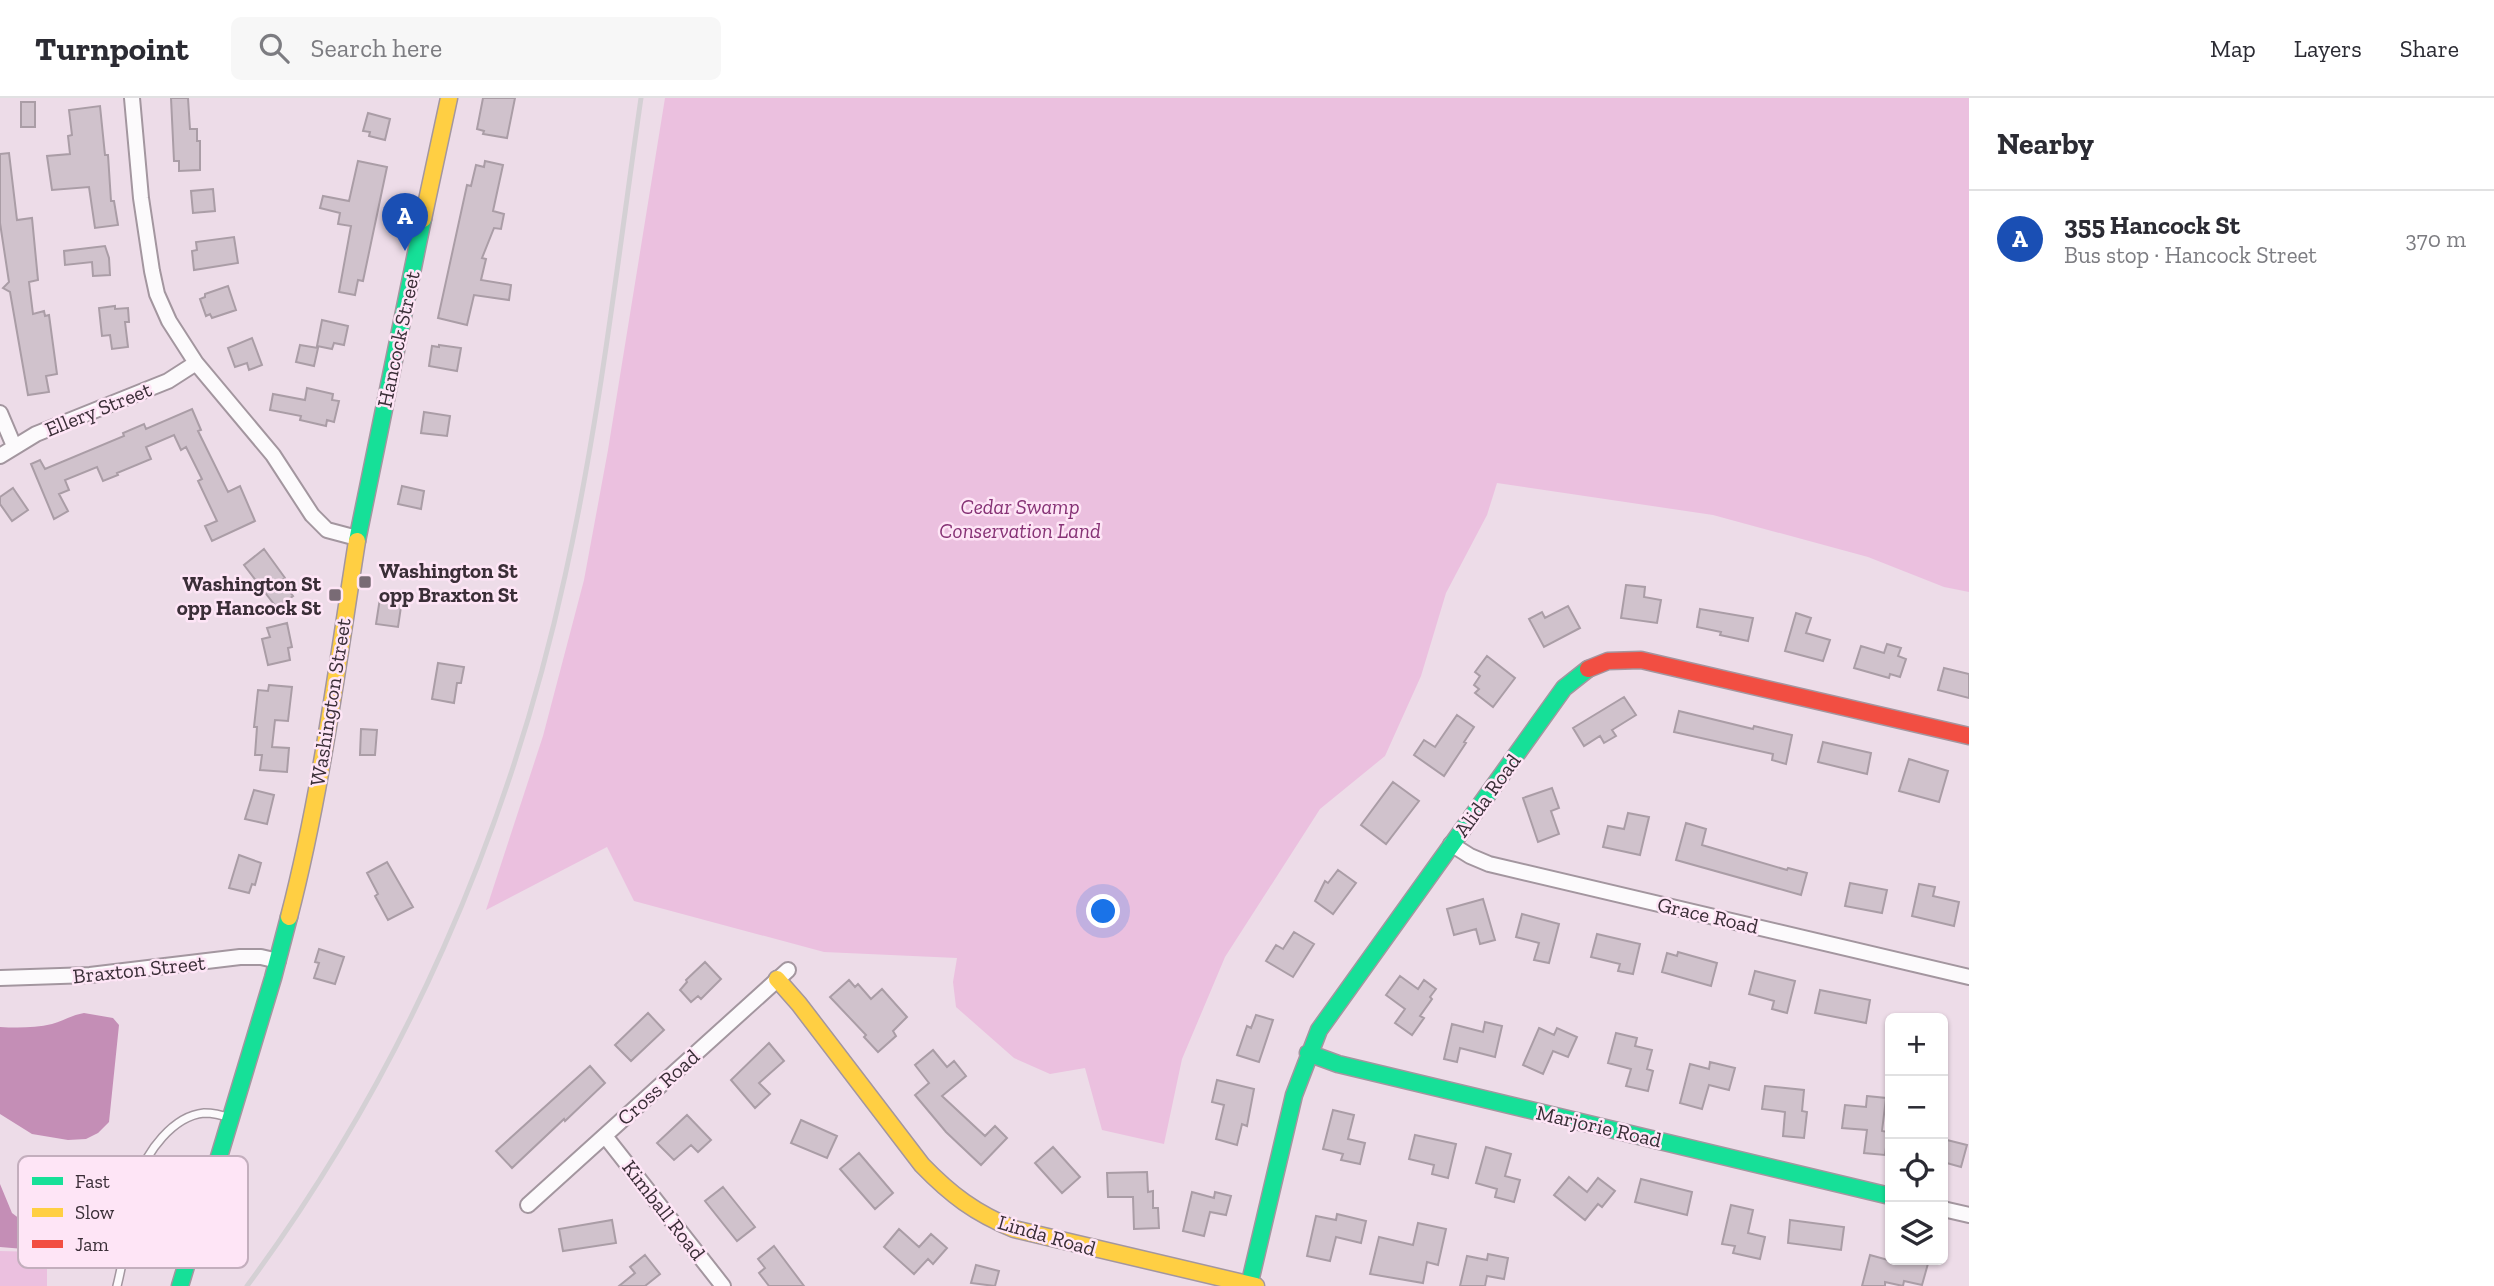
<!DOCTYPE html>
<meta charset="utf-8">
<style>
body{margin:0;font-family:"Zilla Slab",serif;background:#f7f7f7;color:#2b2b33}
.controls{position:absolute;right:21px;bottom:21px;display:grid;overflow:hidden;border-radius:10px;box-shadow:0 2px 5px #0004}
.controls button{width:63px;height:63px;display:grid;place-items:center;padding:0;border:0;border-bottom:2px solid #e1e1e2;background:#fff;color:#2b2b33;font:35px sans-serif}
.you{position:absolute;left:1104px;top:814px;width:24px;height:24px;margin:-18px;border:5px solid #fff;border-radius:50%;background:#1a73e8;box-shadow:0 0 0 10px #1a73e833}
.badge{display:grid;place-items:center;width:46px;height:46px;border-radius:50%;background:#796b75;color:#fff;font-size:23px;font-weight:700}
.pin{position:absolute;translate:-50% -58px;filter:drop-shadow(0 2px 4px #0008)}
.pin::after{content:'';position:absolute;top:37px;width:24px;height:21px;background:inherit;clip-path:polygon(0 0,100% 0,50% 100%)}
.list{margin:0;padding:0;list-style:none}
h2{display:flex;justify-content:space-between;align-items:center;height:91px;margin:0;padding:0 28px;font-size:30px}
h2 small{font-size:23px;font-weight:400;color:#7c7c81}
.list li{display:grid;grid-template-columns:46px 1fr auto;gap:21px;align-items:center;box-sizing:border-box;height:98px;padding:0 28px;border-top:2px solid #e1e1e2}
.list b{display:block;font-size:26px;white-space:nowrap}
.list p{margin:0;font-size:23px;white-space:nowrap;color:#7c7c81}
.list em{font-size:23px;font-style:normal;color:#7c7c81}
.icon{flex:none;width:38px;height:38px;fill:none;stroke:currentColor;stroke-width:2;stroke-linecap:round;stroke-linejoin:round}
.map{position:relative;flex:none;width:1969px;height:1188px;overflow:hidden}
header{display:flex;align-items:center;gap:42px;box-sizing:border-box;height:98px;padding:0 35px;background:#fff;border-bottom:2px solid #e1e1e2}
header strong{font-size:33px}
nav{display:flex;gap:38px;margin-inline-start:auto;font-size:24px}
.search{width:490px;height:63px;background:#f7f7f7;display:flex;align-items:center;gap:18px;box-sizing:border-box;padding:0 24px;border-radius:10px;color:#7c7c81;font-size:26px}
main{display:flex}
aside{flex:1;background:#fff}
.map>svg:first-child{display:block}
.green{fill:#ebc0df}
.water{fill:#c48eb6}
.building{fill:#d0c2cc;stroke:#aa9da6;stroke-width:2}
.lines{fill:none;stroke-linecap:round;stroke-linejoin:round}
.lane-casing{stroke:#a3969f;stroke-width:10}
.street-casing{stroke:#a3969f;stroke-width:18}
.fast-casing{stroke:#a3969f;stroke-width:19}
.slow-casing{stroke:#a3969f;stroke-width:19}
.jam-casing{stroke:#a3969f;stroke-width:19}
.lane{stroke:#fcfafc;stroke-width:7}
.street{stroke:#fcfafc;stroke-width:14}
.fast{stroke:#16e098;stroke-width:16}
.slow{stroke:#ffcf43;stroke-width:16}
.jam{stroke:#f24e42;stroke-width:16}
.rail{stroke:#d4d0d4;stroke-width:5}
.poi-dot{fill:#796b75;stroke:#fee5f6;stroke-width:2.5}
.labels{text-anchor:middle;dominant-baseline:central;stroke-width:5;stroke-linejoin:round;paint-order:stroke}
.street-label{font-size:21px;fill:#3a2e37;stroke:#fee5f6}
.park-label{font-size:21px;font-style:italic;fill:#863275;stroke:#fee5f6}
.poi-label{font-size:21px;font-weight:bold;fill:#3a2e37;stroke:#fee5f6;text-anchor:start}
.key{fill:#fee5f6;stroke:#c3aebd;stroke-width:2}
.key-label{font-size:19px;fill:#3a2e37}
</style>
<header>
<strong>Turnpoint</strong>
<div class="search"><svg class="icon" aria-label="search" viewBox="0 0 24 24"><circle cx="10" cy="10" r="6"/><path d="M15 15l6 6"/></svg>Search here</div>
<nav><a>Map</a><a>Layers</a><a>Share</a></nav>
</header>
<main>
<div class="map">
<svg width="1969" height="1188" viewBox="0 0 1969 1188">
<rect width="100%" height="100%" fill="#eddce8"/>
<path class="green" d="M665,0H1969V494L1944,489L1868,459L1713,417L1497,385L1487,417L1446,495L1421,578L1385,658L1320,711L1225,859L1182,961L1164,1046L1102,1032L1085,970L1050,976L1014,960L956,909L953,884L957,860L824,854L634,803L607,749L486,812L543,638L584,482L608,352Z
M0,1153L37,1154L47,1167V1188H0Z"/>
<path class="water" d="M84,915L113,920L119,927L109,1024L98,1035L86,1041L68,1042L32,1036L0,1016V929C17,930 35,930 52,926C63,923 72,917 84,915Z
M0,1086L12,1115L37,1134L40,1145L36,1152L0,1149Z"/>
<path class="building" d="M171,0H188L190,31H197V43H200V72L179,73V63H174Z
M483,0H515L507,40L483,36L484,33L477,31Z
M21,4H35V29H21Z
M100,8L105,57H108L111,103H114L118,127L95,130L89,89L52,92L47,58L70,56L68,38L72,37L69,12Z
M368,15L390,21L385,42L369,38L370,34L363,33Z
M9,55L17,122L32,120L38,182L29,184L33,216L44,213L45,218L49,217L57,276L46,278L49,294L28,297L10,194L3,190L9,184L0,125V56Z
M358,63L387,69L363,183L358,182L355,197L339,194L351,128L338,126L340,115L320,110L323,98L349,103Z
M485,63L503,67L493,113L504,116L501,131L494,130L482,160L486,161L481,182L511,187L509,202L474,197L467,227L438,220L467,87L471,88L476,67L484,69Z
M213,91L215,113L193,115L191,93Z
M234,139L238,165L194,172L192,153L197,152L196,144Z
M105,148L109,160L110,177L93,178L92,164L65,167L64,153Z
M228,188L236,212L212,220L210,216L206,218L200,201L205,199V196Z
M115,208V211L128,210L129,224H125L128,249L112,251L110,237L102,238L99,210Z
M322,222L348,228L344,247L334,245L332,251L317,248Z
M252,240L262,267L249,272L247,265L235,269L228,250Z
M300,247L318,250L314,268L296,264Z
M439,247L461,250L457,273L429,268L432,248L439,249Z
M307,290L333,296L332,302L339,303L334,324L327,322L326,328L300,322L301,318L270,312L273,296L305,302Z
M192,311L201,332L198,333L228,394L240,388L255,423L212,443L205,428L217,423L198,383L202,381L186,349L181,352L174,337L146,349L151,361L117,375L118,377L103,383L97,369L65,382L69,392L59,396L68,413L54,421L31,366L40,362L45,371L124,338L123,335L144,326L146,331Z
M424,314L450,318L447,338L421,335Z
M402,388L424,393L421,411L398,406Z
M13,390L28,412L12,423L0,406V399Z
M264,451L285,480L281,483L293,498L277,510L244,467Z
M1626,487L1645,489L1644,499L1661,502L1657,525L1621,520Z
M380,500L402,502L398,529L376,526Z
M1568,508L1580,530L1544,549L1529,521L1542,514L1545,520Z
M1700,511L1753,520L1748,543L1720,537L1721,534L1697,529Z
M1796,515L1811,520L1806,535L1830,542L1823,563L1785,553Z
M287,525L292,549L288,550L290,562L268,567L262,541L270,539L267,530Z
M1887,546L1901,550L1898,558L1906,561L1900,579L1890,576L1889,580L1854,570L1861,548L1884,555Z
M1487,558L1515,580L1493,609L1475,595L1479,591L1474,587L1480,578L1475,574Z
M438,565L464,569L461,585H457L454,605L432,601Z
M1944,570L1969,576V600L1938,592Z
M269,587L292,589L288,623L275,622L272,649L289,650L287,674L260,672L262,657H255L257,629H254L258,592L268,593Z
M1624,599L1636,617L1612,632L1616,638L1604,645L1600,638L1584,648L1573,630Z
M1679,613L1753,631L1754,628L1792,637L1786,666L1772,662L1773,656L1674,634Z
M1457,617L1474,629L1464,644L1466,645L1444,678L1414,657L1424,642L1435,649Z
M361,631L377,632L375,657H360Z
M1823,644L1871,655L1867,676L1818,664Z
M1909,661L1948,673L1939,704L1899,693Z
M1393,684L1419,703L1386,746L1361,727Z
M1552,690L1559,710L1551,713L1559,736L1538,744L1523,700Z
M254,692L274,697L267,726L245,721Z
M1628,715L1649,719L1640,757L1603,749L1608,728L1624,731Z
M1686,725L1706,731L1702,747L1787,772L1788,770L1807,775L1801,797L1676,762Z
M239,757L261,765L255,787L252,786L249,795L229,790Z
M387,764L413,809L388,822L375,798L378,796L367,775Z
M1338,772L1356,785L1333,816L1315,803L1325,783L1328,785Z
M1850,785L1887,792L1882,815L1845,808Z
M1919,786L1935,789L1933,798L1959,804L1954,828L1912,818Z
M1483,801L1495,842L1480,846L1476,831L1454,837L1447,811Z
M1522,816L1559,826L1549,865L1534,862L1539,845L1516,839Z
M1294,834L1314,846L1293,879L1266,863L1276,847L1283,851Z
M1597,836L1640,846L1633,876L1618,873L1620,866L1591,859Z
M319,851L344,859L335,886L314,880L319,865L315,864Z
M1678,854L1717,865L1711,888L1662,874L1667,855L1677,858Z
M705,864L721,881L701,901L698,898L691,904L680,892L687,884L686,882Z
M1755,873L1795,883L1787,915L1772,911L1774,903L1749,896Z
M1400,878L1418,891L1424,882L1436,891L1430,899L1432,901L1420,918L1424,920L1412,937L1395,925L1405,911L1386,897Z
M849,882L855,889L858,886L871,901L882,891L907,919L893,933L896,938L878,954L864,939L866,937L830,899Z
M1820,892L1870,902L1866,925L1815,915Z
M648,915L664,932L631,963L615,947Z
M1256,917L1273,922L1259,964L1237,957L1247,928L1251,930Z
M1485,924L1502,928L1495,959L1460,950L1457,964L1444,961L1452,926L1483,934Z
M1539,930L1554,937L1557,930L1577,939L1568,959L1553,953L1543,976L1523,967Z
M1616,935L1637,940L1635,948L1652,952L1647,971L1653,973L1648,993L1626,988L1631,971L1608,965Z
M769,945L784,963L759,985L770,996L755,1010L731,982Z
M933,952L947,969L954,963L966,978L942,998L985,1038L995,1028L1007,1040L981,1067L946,1034L915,997L929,985L915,967Z
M1710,964L1735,970L1729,992L1709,987L1702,1011L1680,1005L1690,966L1709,971Z
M590,968L605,985L565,1023L564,1021L512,1070L496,1053Z
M1217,982L1254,991L1247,1028L1242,1026L1237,1047L1216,1041L1224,1007L1212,1004Z
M1765,988L1804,992L1802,1013L1807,1014L1804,1040L1783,1038L1785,1014L1762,1011Z
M1867,998L1886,1000L1882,1033L1888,1034L1885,1057L1864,1055L1867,1032L1842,1030L1845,1007L1866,1009Z
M1333,1012L1354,1017L1348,1041L1365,1045L1360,1066L1341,1062L1343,1056L1323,1051Z
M687,1017L711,1042L698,1054L691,1047L674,1062L657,1045Z
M801,1022L837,1038L827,1060L791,1045Z
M1415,1037L1456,1046L1448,1080L1432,1076L1434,1067L1409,1061Z
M1943,1041L1967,1047L1961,1069L1943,1064Z
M1053,1049L1080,1079L1062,1095L1035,1065Z
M1486,1049L1511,1056L1505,1078L1520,1082L1514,1104L1495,1099L1497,1091L1476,1085Z
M859,1055L893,1095L875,1111L840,1071Z
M1147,1074L1148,1094L1153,1093V1110H1158L1159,1130L1134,1131L1133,1099H1108L1107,1075Z
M1569,1079L1587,1094L1598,1080L1615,1093L1602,1109L1598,1106L1585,1122L1554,1097Z
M1641,1081L1692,1094L1687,1117L1635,1104Z
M723,1089L755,1129L737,1143L705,1103Z
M1192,1094L1214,1100L1215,1094L1231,1098L1226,1117L1210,1114L1204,1138L1183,1133Z
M1731,1107L1753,1112L1748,1135L1765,1139L1760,1161L1733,1155L1735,1148L1722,1146Z
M1337,1116L1366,1123L1361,1145L1336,1139L1330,1163L1307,1158L1316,1118L1336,1122Z
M612,1122L616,1145L563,1153L559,1131Z
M1790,1122L1844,1129L1841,1152L1788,1145Z
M1418,1125L1446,1131L1438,1167L1427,1164L1423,1185L1370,1176L1379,1139L1413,1147Z
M899,1131L919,1149L931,1136L947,1150L933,1166L928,1161L914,1176L884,1149Z
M774,1148L804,1188H769L759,1175L765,1170L758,1161Z
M1488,1156L1508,1160L1504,1181L1487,1178L1485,1188H1460L1467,1158L1487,1162Z
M645,1157L660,1176L645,1188H619L635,1175L630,1169Z
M1870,1157L1888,1162H1929L1922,1187L1904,1183L1903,1188L1885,1184V1188H1862Z
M976,1167L999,1173L995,1188L971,1185Z"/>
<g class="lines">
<defs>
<path id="lane" d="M117,1188C126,1153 129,1116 138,1082C146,1054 173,1018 204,1015C213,1015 222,1017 230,1020"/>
<path id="street" d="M132,0L141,100L152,173L157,196L169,223L196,265L273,357L312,417L327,432L357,440
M0,315L14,348
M0,358L36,336L168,283L196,265
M1451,746L1470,758L1489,766L1969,879
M0,880L90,877L240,859H261L278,863
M605,1038L723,1188
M528,1107L788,872
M1943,1111L1969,1117"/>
<path id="fast" d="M357,443L423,121
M1308,955L1338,966L1890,1098
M180,1188L273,880L289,819
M1249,1188L1294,997L1319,932L1564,590L1588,571"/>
<path id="slow" d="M423,121L449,0
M289,819C321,696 337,569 357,443
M777,881L799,906L922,1067C951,1097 975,1115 1014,1131L1256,1188"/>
<path id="jam" d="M1588,571L1608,563L1641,562L1969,638"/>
</defs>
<use href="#lane" class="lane-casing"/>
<use href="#street" class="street-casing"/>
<use href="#fast" class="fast-casing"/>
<use href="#slow" class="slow-casing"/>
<use href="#jam" class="jam-casing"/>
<use href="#lane" class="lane"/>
<use href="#street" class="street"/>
<use href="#fast" class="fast"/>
<use href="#slow" class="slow"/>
<use href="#jam" class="jam"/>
<path class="rail" d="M247,1188C403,977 509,734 565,478C600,321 618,159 641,0"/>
</g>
<g class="poi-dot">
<rect x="358" y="477" width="14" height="14" rx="3.5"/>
<rect x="328" y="490" width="14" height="14" rx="3.5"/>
</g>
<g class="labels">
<g class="street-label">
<text transform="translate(398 241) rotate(-78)">Hancock Street</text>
<text transform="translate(98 311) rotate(-22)">Ellery Street</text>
<text transform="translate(330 604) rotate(-81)">Washington Street</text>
<text transform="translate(1487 697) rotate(-54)">Alida Road</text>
<text transform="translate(1708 817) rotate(13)">Grace Road</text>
<text transform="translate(139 871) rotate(-6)">Braxton Street</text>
<text transform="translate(658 989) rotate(-42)">Cross Road</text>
<text transform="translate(1599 1028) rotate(13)">Marjorie Road</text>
<text transform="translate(664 1112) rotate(52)">Kimball Road</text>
<text transform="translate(1047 1137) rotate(16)">Linda Road</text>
</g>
<g class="park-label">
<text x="1020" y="408">Cedar Swamp<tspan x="1020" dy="24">Conservation Land</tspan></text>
</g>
<g class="poi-label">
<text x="379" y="472">Washington St<tspan x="379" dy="24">opp Braxton St</tspan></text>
<text x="321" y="485" text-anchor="end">Washington St<tspan x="321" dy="24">opp Hancock St</tspan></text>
</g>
</g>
<rect x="18" y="1058" width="230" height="112" rx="10" class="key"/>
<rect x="32" y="1079" width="31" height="8" fill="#16e098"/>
<rect x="32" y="1110" width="31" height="9" fill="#ffcf43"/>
<rect x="32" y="1142" width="31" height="8" fill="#f24e42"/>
<g class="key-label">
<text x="75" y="1090">Fast</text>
<text x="75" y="1121">Slow</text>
<text x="75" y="1153">Jam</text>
</g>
</svg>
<div class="controls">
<button>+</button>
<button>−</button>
<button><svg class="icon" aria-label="locate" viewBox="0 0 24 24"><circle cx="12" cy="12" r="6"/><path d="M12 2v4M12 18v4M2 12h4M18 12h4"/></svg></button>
<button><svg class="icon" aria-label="layers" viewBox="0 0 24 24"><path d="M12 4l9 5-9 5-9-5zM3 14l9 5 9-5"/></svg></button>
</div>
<div class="you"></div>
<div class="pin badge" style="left:405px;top:153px;background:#1a4fb4">A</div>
</div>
<aside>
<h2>Nearby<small></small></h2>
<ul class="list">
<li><span class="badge" style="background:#1a4fb4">A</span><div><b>355 Hancock St</b><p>Bus stop · Hancock Street</p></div><em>370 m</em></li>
</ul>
</aside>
</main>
